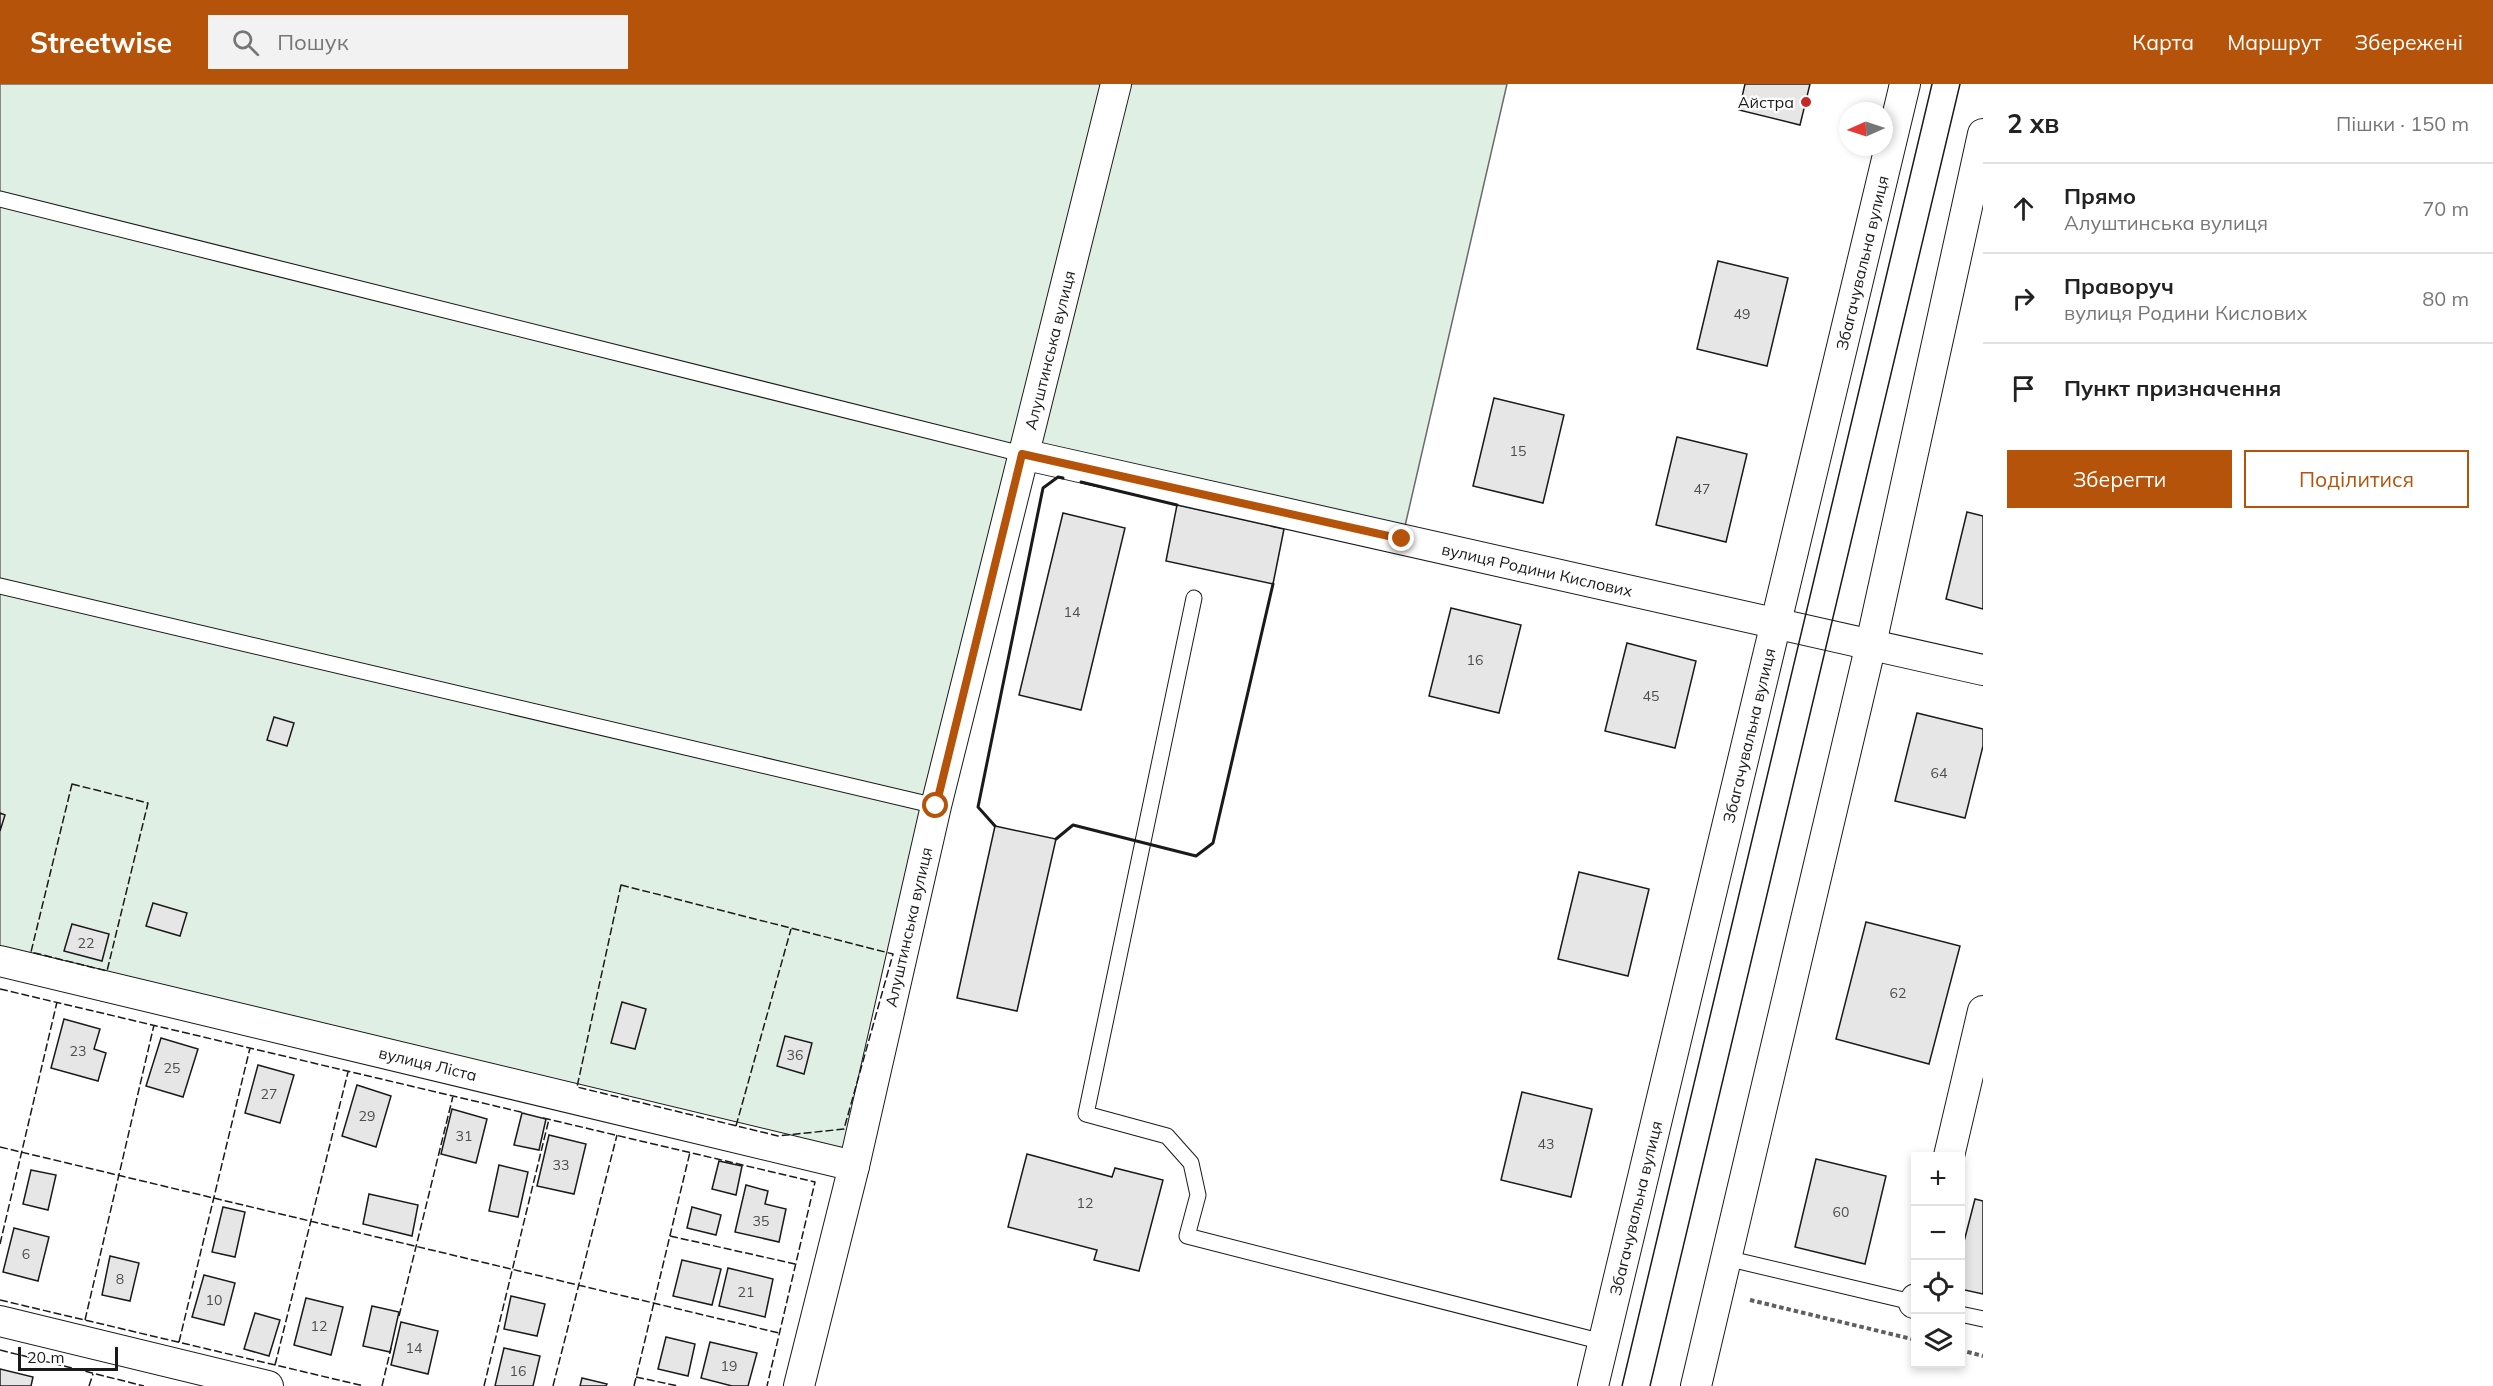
<!DOCTYPE html>
<html lang="uk">
<meta charset="utf-8">
<style>
body{margin:0;font-family:Mulish,sans-serif;background:#f2f2f2;color:#222}
.controls{position:absolute;right:18px;bottom:18px;display:grid;overflow:hidden;border-radius:0px;box-shadow:0 3px 9px #0003}
.controls button{width:54px;height:54px;display:grid;place-items:center;padding:0;border:0;border-bottom:2px solid #e0e0e0;background:#fff;color:#222;font:30px sans-serif}
.compass{position:absolute;left:1839px;top:18px;width:54px;height:54px;border-radius:50%;background:#fff;box-shadow:0 3px 9px #0003;rotate:267deg}
.scale{position:absolute;left:18px;bottom:15px;width:100px;box-sizing:border-box;padding-left:6px;border:3px solid #1a1a1a;border-top:0;font-size:16px;line-height:21px;white-space:nowrap;color:#1a1a1a;-webkit-text-stroke:4px #fff;paint-order:stroke}
.stop{position:absolute;width:18px;height:18px;margin:-14px;border:4px solid #b45309;border-radius:50%;background:#fff}
.stop.end{background:#b45309;border-color:#fff;box-shadow:0 2px 6px #0008}
.list{margin:0;padding:0;list-style:none}
h2{display:flex;justify-content:space-between;align-items:center;height:78px;margin:0;padding:0 24px;font-size:26px}
h2 small{font-size:20px;font-weight:400;color:#767676}
.list li{display:grid;grid-template-columns:39px 1fr auto;gap:18px;align-items:center;box-sizing:border-box;height:90px;padding:0 24px;border-top:2px solid #e0e0e0}
.list b{display:block;font-size:22px;white-space:nowrap}
.list p{margin:0;font-size:20px;white-space:nowrap;color:#767676}
.list em{font-size:20px;font-style:normal;color:#767676}
.actions{display:flex;gap:12px;padding:18px 24px}
.actions a{flex:1;padding:14px 0;border:2px solid #b45309;border-radius:0px;text-align:center;font-size:21px;color:#b45309}
.actions .main{background:#b45309;color:#fff}
.icon{flex:none;width:33px;height:33px;fill:none;stroke:currentColor;stroke-width:2;stroke-linecap:round;stroke-linejoin:round}
.map{position:relative;flex:none;width:1983px;height:1302px;overflow:hidden}
header{display:flex;align-items:center;gap:36px;box-sizing:border-box;height:84px;padding:0 30px;background:#b45309;color:#fff}
header strong{font-size:28px}
nav{display:flex;gap:33px;margin-inline-start:auto;font-size:21px}
.search{width:420px;height:54px;background:#f2f2f2;display:flex;align-items:center;gap:15px;box-sizing:border-box;padding:0 21px;border-radius:0px;color:#767676;font-size:22px}
main{display:flex}
aside{flex:1;background:#fff}
.map>svg:first-child{display:block}
.green{fill:#e0efe3;stroke:#6a6a6a;stroke-width:1.5}
.building{fill:#e6e6e6;stroke:#1a1a1a;stroke-width:1.5}
.lines{fill:none;stroke-linecap:round;stroke-linejoin:round}
.lane-casing{stroke:#1a1a1a;stroke-width:17}
.street-casing{stroke:#1a1a1a;stroke-width:32}
.path{stroke:#5f5f5f;stroke-width:4;stroke-dasharray:4.5 3;stroke-linecap:butt}
.lane{stroke:#fff;stroke-width:15}
.street{stroke:#fff;stroke-width:30}
.tram{stroke:#1a1a1a;stroke-width:1.5}
.fence{stroke:#1a1a1a;stroke-width:1.5;stroke-dasharray:8 3;stroke-linecap:butt}
.wall{stroke:#1a1a1a;stroke-width:3}
.route{stroke:#b45309;stroke-width:8}
.poi-dot{fill:#c62828;stroke:#fff;stroke-width:2}
.labels{text-anchor:middle;dominant-baseline:central;stroke-width:4.5;stroke-linejoin:round;paint-order:stroke}
.number-label{font-size:14px;fill:#4d4d4d}
.poi-label{font-size:16px;fill:#1a1a1a;stroke:#fff;text-anchor:end}
.street-label{font-size:16px;fill:#1a1a1a;stroke:#fff}
</style>
<header>
<strong>Streetwise</strong>
<div class="search"><svg class="icon" aria-label="search" viewBox="0 0 24 24"><circle cx="10" cy="10" r="6"/><path d="M15 15l6 6"/></svg>Пошук</div>
<nav><a>Карта</a><a>Маршрут</a><a>Збережені</a></nav>
</header>
<main>
<div class="map">
<svg width="1983" height="1302" viewBox="0 0 1983 1302">
<rect width="100%" height="100%" fill="#fff"/>
<path class="green" d="M0,0H1507L1402,455L1023,370L854,1082L0,877Z"/>
<path class="building" d="M1745,0H1810L1800,41L1739,26Z
M1718,177L1788,194L1767,282L1697,265Z
M1494,314L1564,331L1543,419L1473,402Z
M1677,353L1747,370L1726,458L1656,441Z
M1177,421L1284,445L1273,500L1166,477Z
M1967,428L1983,432V525L1946,515Z
M1063,429L1125,444L1081,626L1019,611Z
M1451,524L1521,541L1499,629L1429,612Z
M1627,559L1696,577L1675,664L1605,647Z
M1917,629L1983,645V662L1965,734L1895,717Z
M274,633L294,639L287,662L267,656Z
M0,729L5,731L0,747Z
M995,742L1056,755L1017,927L957,914Z
M1579,788L1649,805L1628,892L1558,875Z
M153,819L187,829L180,852L146,842Z
M1866,838L1960,862L1929,980L1836,955Z
M72,840L109,850L102,877L64,867Z
M622,918L646,925L635,965L611,959Z
M64,935L100,945L94,965L106,969L98,997L51,984Z
M785,952L812,959L804,990L777,982Z
M161,954L198,965L183,1013L146,1002Z
M258,981L294,991L280,1039L245,1029Z
M357,1001L391,1012L376,1063L342,1052Z
M1522,1008L1592,1025L1571,1113L1501,1096Z
M452,1025L487,1035L476,1079L441,1070Z
M522,1029L546,1035L539,1066L514,1061Z
M549,1051L586,1060L574,1110L537,1102Z
M1027,1070L1112,1093L1115,1084L1163,1096L1139,1187L1094,1176L1097,1166L1008,1143Z
M1816,1075L1886,1092L1865,1180L1795,1163Z
M719,1077L742,1082L736,1111L712,1105Z
M499,1081L528,1088L518,1133L489,1127Z
M31,1086L56,1091L48,1126L23,1120Z
M746,1101L768,1107L765,1120L786,1125L779,1158L735,1148Z
M369,1110L418,1121L412,1152L363,1140Z
M1975,1115L1983,1117V1210L1960,1205V1173Z
M223,1123L245,1128L235,1173L212,1168Z
M692,1123L721,1131L716,1151L687,1144Z
M14,1144L49,1153L38,1197L3,1188Z
M110,1172L139,1179L130,1217L102,1211Z
M682,1176L721,1185L712,1221L673,1212Z
M728,1184L773,1195L765,1233L719,1222Z
M204,1191L235,1199L224,1241L192,1233Z
M511,1212L545,1220L537,1252L504,1245Z
M306,1214L343,1223L331,1271L294,1261Z
M372,1222L399,1228L390,1268L363,1262Z
M255,1229L280,1236L269,1272L244,1265Z
M401,1238L438,1247L428,1290L391,1281Z
M666,1253L695,1260L688,1292L658,1285Z
M710,1258L757,1269L748,1302H732L701,1294Z
M504,1264L540,1272L533,1302H495Z
M0,1285L33,1293L31,1302H0Z
M582,1294L607,1300L606,1302H580Z"/>
<g class="lines">
<defs>
<path id="lane" d="M0,115L1022,370
M0,502L936,722
M1194,514L1086,1030L1167,1052L1191,1079L1198,1111L1187,1152L1603,1258
M1726,1174L1916,1219
M1960,1230L1983,1235"/>
<g id="street">
<path id="s1" d="M1022,370L1983,586"/>
<path id="s2" d="M0,877L854,1082"/>
<path d="M1949,1072L1983,927"/>
<path d="M1914,1219L1916,1215"/>
<path d="M0,1237L268,1302"/>
<path id="s3" d="M799,1302L854,1082L936,722L1116,0"/>
<path id="s4" d="M1593,1302L1905,0"/>
<path d="M1696,1302L1871,560L1983,50"/>
</g>
</defs>
<use href="#lane" class="lane-casing"/>
<use href="#street" class="street-casing"/>
<path class="path" d="M1750,1216L1916,1256
M1960,1266L1983,1272"/>
<use href="#lane" class="lane"/>
<use href="#street" class="street"/>
<path class="tram" d="M1622,1302L1932,0
M1650,1302L1960,0"/>
<path class="fence" d="M72,700L148,719L107,887L31,868Z
M621,801L893,870L844,1045L778,1052L577,1003Z
M0,905L525,1029
M543,1034L815,1098L767,1302
M736,1042L791,845
M0,1063L779,1249
M670,1152L795,1180
M0,1160L57,918
M0,1216L364,1302
M399,1232L453,1012
M85,1236L154,941
M179,1258L250,964
M0,1266L144,1302
M275,1281L348,988
M636,1293L678,1302
M89,1302L93,1290
M382,1302L391,1264
M484,1302L549,1035
M553,1302L617,1051
M634,1302L690,1068"/>
<path class="wall" d="M1081,398L1177,421
M995,742L978,723L1043,404L1058,393L1063,394
M1056,755L1073,741L1196,772L1213,759L1273,500"/>
</g>
<g class="lines">
<path class="route" d="M936,722L1022,370L1402,455"/>
</g>
<circle class="poi-dot" cx="1806" cy="18" r="6"/>
<g class="labels">
<g class="number-label">
<text x="1742" y="230">49</text>
<text x="1518" y="367">15</text>
<text x="1702" y="405">47</text>
<text x="1072" y="528">14</text>
<text x="1475" y="576">16</text>
<text x="1651" y="612">45</text>
<text x="1939" y="689">64</text>
<text x="86" y="859">22</text>
<text x="1898" y="909">62</text>
<text x="78" y="967">23</text>
<text x="795" y="971">36</text>
<text x="172" y="984">25</text>
<text x="269" y="1010">27</text>
<text x="367" y="1032">29</text>
<text x="464" y="1052">31</text>
<text x="1546" y="1060">43</text>
<text x="561" y="1081">33</text>
<text x="1085" y="1119">12</text>
<text x="1841" y="1128">60</text>
<text x="761" y="1137">35</text>
<text x="26" y="1170">6</text>
<text x="120" y="1195">8</text>
<text x="746" y="1208">21</text>
<text x="214" y="1216">10</text>
<text x="319" y="1242">12</text>
<text x="414" y="1264">14</text>
<text x="729" y="1282">19</text>
<text x="518" y="1287">16</text>
</g>
<g class="poi-label">
<text x="1794" y="18">Айстра</text>
</g>
<g class="street-label">
<text stroke="none"><textPath href="#s4" startOffset="1155">Збагачувальна вулиця</textPath></text>
<text stroke="none"><textPath href="#s3" startOffset="1066">Алуштинська вулиця</textPath></text>
<text stroke="none"><textPath href="#s1" startOffset="528">вулиця Родини Кислових</textPath></text>
<text stroke="none"><textPath href="#s4" startOffset="669">Збагачувальна вулиця</textPath></text>
<text stroke="none"><textPath href="#s3" startOffset="472">Алуштинська вулиця</textPath></text>
<text stroke="none"><textPath href="#s2" startOffset="440">вулиця Ліста</textPath></text>
<text stroke="none"><textPath href="#s4" startOffset="183">Збагачувальна вулиця</textPath></text>
</g>
</g>
</svg>
<div class="controls">
<button>+</button>
<button>−</button>
<button><svg class="icon" aria-label="locate" viewBox="0 0 24 24"><circle cx="12" cy="12" r="6"/><path d="M12 2v4M12 18v4M2 12h4M18 12h4"/></svg></button>
<button><svg class="icon" aria-label="layers" viewBox="0 0 24 24"><path d="M12 4l9 5-9 5-9-5zM3 14l9 5 9-5"/></svg></button>
</div>
<svg class="compass" viewBox="-18 -18 36 36"><path d="M0-13l5 13h-10z" fill="#e53935"/><path d="M0 13l5-13h-10z" fill="#767676"/></svg>
<div class="scale">20 m</div>
<div class="stop" style="left:936px;top:722px"></div>
<div class="stop end" style="left:1402px;top:455px"></div>
</div>
<aside>
<h2>2 хв<small>Пішки · 150 m</small></h2>
<ul class="list">
<li><svg class="icon" aria-label="ahead" viewBox="0 0 24 24"><path d="M12 20V5M6 11l6-6 6 6"/></svg><div><b>Прямо</b><p>Алуштинська вулиця</p></div><em>70 m</em></li>
<li><svg class="icon" aria-label="right" viewBox="0 0 24 24"><path d="M7 20v-9h11M14 6l5 5-5 5"/></svg><div><b>Праворуч</b><p>вулиця Родини Кислових</p></div><em>80 m</em></li>
<li><svg class="icon" aria-label="arrive" viewBox="0 0 24 24"><path d="M6 21V4h12l-3 4 3 4H6"/></svg><div><b>Пункт призначення</b></div></li>
</ul>
<div class="actions"><a class="main">Зберегти</a><a>Поділитися</a></div>
</aside>
</main>
